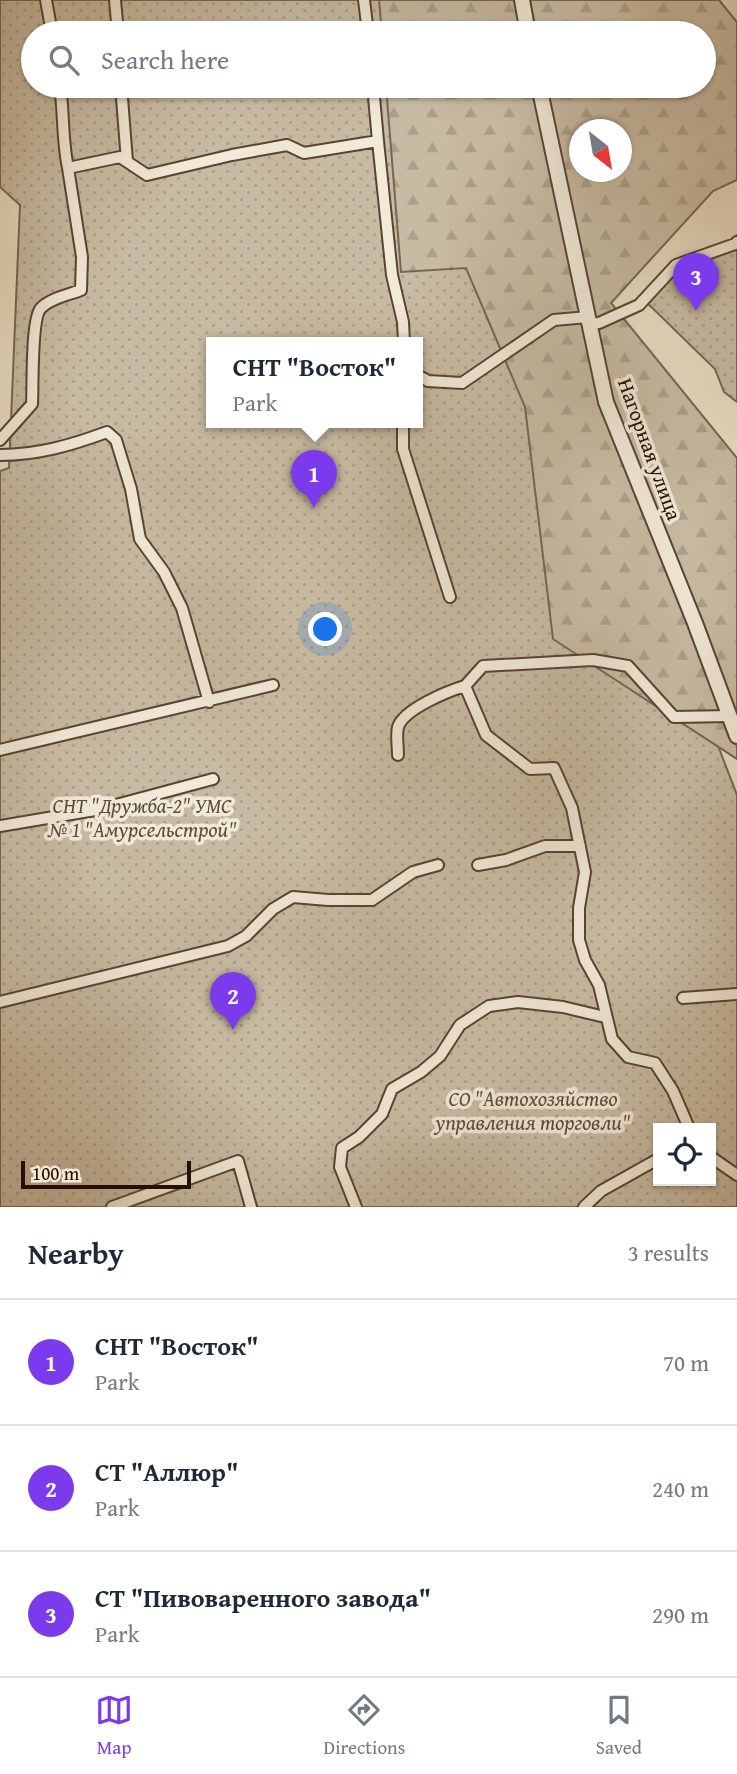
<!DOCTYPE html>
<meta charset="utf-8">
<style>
body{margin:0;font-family:"Gentium Book Plus",serif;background:#f6f6f7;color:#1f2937}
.controls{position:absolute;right:21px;bottom:21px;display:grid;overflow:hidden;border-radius:0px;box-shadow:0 2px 5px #0004}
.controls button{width:63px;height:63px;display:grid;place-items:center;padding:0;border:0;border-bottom:2px solid #e0e1e3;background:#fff;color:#1f2937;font:35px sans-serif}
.compass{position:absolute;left:569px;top:119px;width:63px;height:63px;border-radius:50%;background:#fff;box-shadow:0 2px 5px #0004;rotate:149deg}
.scale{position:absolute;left:21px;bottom:18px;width:170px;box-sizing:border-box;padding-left:7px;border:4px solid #261001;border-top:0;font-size:19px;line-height:24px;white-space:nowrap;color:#261001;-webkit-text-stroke:5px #f1ead9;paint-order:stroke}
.you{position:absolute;left:326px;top:630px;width:24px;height:24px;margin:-18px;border:5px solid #fff;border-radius:50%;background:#1a73e8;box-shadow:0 0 0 10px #1a73e833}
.badge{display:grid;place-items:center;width:46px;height:46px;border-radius:50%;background:#7c3aed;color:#fff;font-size:23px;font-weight:700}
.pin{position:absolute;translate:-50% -58px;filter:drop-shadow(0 2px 4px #0008)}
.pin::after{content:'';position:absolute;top:37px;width:24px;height:21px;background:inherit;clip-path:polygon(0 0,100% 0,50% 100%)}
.popup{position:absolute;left:206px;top:337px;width:217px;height:91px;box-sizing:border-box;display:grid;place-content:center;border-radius:0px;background:#fff;filter:drop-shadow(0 2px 5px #0005);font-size:23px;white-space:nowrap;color:#747a83}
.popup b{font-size:26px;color:#1f2937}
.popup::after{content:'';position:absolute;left:50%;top:100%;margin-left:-14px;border:14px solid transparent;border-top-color:#fff}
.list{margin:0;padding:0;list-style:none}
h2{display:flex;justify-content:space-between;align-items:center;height:91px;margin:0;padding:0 28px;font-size:30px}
h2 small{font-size:23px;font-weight:400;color:#747a83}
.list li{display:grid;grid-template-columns:46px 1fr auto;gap:21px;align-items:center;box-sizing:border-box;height:126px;padding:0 28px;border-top:2px solid #e0e1e3}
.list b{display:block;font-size:26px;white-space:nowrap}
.list p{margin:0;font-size:23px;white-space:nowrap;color:#747a83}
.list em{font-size:23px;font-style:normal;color:#747a83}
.icon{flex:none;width:38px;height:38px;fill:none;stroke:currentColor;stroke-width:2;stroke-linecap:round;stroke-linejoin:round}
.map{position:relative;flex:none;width:737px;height:1207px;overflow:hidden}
.search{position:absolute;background:#fff;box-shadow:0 2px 5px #0004;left:21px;right:21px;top:21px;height:77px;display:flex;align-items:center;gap:18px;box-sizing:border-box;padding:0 24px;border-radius:38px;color:#747a83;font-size:26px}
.sheet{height:469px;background:#fff}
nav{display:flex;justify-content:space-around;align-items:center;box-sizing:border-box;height:98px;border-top:2px solid #e0e1e3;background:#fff;font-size:19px;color:#747a83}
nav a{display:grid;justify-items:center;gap:4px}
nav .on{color:#7c3aed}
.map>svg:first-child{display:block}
.green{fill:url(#green-dots);stroke:#776652;stroke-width:2;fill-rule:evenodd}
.forest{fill:url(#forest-firs);stroke:#776652;stroke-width:2;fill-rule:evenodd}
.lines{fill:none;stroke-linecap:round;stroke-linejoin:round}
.minor-casing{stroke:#574432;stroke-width:14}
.tertiary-casing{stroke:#574432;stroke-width:18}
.minor{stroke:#f1ead9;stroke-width:10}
.tertiary{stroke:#f1ead9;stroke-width:14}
.labels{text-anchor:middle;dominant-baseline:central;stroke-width:7;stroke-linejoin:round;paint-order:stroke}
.street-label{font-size:21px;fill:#261001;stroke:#f1ead9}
.park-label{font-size:21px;font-style:italic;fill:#5f4c3a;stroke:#f1ead9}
</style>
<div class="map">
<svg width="737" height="1207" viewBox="0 0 737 1207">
<defs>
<pattern id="green-dots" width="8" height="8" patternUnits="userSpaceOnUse" patternTransform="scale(1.75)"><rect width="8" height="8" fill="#c8bba3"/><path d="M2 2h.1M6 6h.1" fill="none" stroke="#aca08b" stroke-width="1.8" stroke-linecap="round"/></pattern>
<pattern id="forest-firs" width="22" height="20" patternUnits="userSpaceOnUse" patternTransform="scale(1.75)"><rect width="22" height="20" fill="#c8bba3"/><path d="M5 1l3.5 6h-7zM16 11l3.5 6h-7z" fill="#aca08b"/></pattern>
</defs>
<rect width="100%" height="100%" fill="#e9dec4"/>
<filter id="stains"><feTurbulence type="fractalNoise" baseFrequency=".00286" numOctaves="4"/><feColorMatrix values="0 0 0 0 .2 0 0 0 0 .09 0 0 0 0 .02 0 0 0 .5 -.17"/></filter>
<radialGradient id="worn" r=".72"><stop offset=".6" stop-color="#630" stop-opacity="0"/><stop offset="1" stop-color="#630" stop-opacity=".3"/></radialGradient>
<path class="green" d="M0,0H493L501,33H33V86H514L702,704L737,795V1207H0V471L9,468L20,205L0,187ZM211,342H417V422H211ZM658,1128H711V1181H658Z
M737,235V402L724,392L715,369L640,296L663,273L729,243Z"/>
<path class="forest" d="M379,0H719L737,22V180L713,191L611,303L737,458V759L553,639L525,407L466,268L401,272L386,86H704V33H382ZM580,130H622V172H580Z"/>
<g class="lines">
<defs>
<path id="minor" d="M46,0L52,33
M115,0L118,33
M364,0L368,33
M60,86C64,113 62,140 68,168
M121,86L127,161
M378,141L392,275L403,322L404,342
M589,324L599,323L639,305L676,265L735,244L737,242
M417,375L428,381L462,383L554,320L588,317
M403,422V449L450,597
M0,440L32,404C33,387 31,318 41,308C51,298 68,295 81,290L82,257L68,168L120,157L147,175L232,155L287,145L304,153L378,141L373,86
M0,455C38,455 72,445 107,432L116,440L131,489L140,539L164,572L182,608L209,702
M0,750L273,685
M398,755C398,747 396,735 398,727C404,709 448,691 465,686
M0,826L101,809L213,779
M478,865L506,860L545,846H580
M683,998L737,994
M0,1002L228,946L246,936L273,909L293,897L328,900H372L413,872L438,865
M689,1128L673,1091L655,1063L628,1057L612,1039L599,985L585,960L579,940V908L585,872L572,808L554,768L530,769L486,735L465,686L483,666L593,660L628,666L674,717L730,716
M711,1157L737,1175
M112,1207L238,1161L251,1207
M356,1207L340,1167L342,1148L359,1137L382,1114L392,1089L421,1072L440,1056L460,1025L489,1006L518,1002L563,1007L605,1017
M584,1207L601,1191L658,1159"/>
<path id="tertiary" d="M522,0L528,33
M539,86L606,402L695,623L737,736"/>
</defs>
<use href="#minor" class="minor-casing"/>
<use href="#tertiary" class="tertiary-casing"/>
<use href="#minor" class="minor"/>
<use href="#tertiary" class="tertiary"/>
</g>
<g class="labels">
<g class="street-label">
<text transform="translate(650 449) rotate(70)">Нагорная улица</text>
</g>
<g class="park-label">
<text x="142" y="805">СНТ "Дружба-2" УМС<tspan x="142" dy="24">№ 1 "Амурсельстрой"</tspan></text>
<text x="533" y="1098">СО "Автохозяйство<tspan x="533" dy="24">управления торговли"</tspan></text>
</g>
</g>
<rect width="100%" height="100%" filter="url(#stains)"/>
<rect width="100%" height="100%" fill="url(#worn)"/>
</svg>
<div class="controls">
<button><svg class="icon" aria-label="locate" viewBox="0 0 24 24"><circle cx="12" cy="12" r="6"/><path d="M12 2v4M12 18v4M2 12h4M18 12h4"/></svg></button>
</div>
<svg class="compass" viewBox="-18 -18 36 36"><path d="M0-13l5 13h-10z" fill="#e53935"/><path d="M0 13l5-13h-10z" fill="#747a83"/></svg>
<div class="scale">100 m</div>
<div class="you"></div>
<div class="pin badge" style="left:314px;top:508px">1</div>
<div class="popup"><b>СНТ &quot;Восток&quot;</b>Park</div>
<div class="pin badge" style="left:233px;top:1030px">2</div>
<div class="pin badge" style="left:696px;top:311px">3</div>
<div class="search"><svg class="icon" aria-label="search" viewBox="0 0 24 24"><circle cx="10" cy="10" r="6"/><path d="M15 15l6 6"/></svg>Search here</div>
</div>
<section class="sheet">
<h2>Nearby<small>3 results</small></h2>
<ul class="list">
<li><span class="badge">1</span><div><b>СНТ &quot;Восток&quot;</b><p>Park</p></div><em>70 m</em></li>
<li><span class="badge">2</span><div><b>СТ &quot;Аллюр&quot;</b><p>Park</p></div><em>240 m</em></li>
<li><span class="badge">3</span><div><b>СТ &quot;Пивоваренного завода&quot;</b><p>Park</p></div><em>290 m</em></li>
</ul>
</section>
<nav>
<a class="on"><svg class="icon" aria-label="map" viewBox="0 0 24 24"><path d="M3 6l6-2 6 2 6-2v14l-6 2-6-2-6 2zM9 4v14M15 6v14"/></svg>Map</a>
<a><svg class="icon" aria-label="directions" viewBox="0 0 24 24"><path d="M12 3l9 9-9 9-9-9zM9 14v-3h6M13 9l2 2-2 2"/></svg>Directions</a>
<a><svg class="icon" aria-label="saved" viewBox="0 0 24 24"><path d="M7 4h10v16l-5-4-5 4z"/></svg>Saved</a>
</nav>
